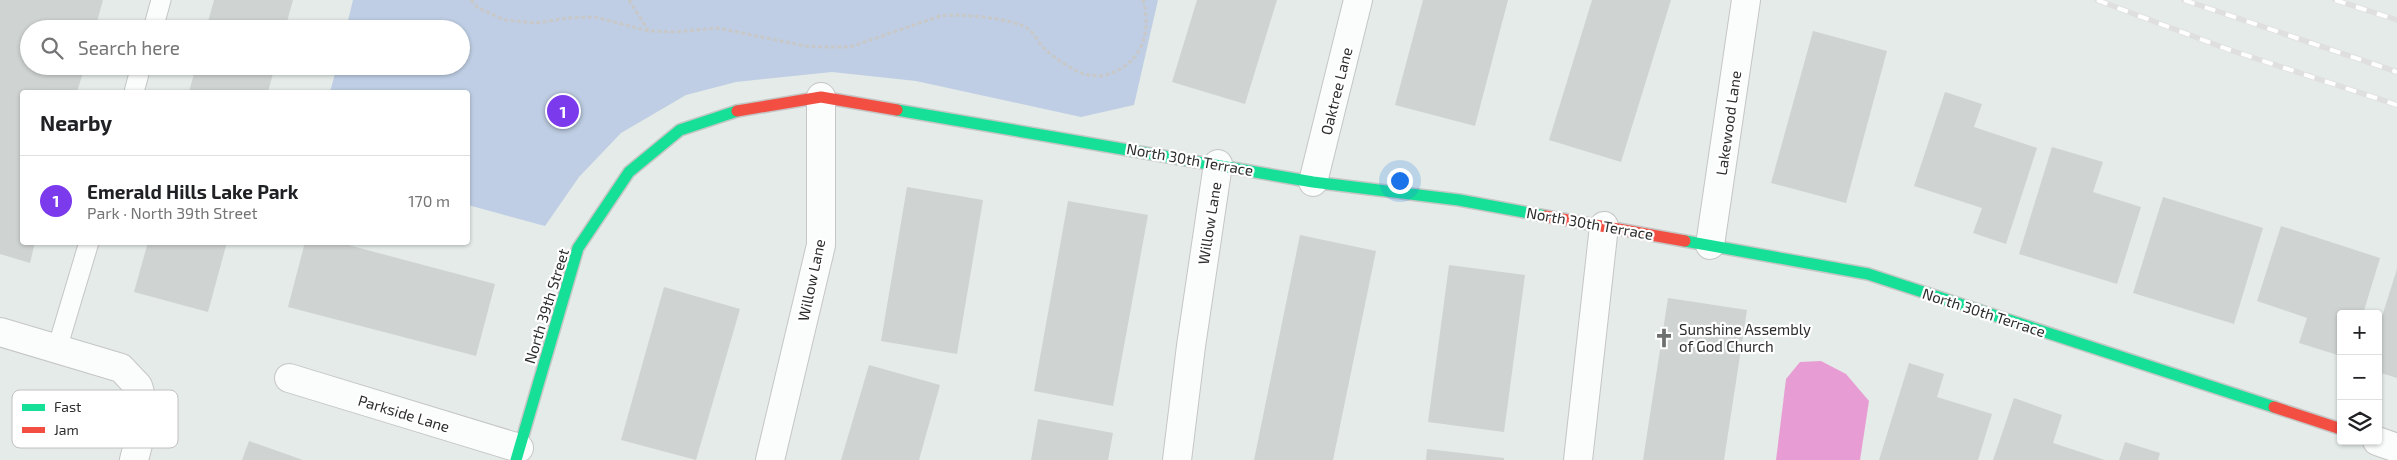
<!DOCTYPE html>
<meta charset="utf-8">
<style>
body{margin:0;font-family:"Exo 2",sans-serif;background:#f6f6f6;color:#202124}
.controls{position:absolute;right:15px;bottom:15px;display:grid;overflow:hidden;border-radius:5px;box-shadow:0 1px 4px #0004}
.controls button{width:45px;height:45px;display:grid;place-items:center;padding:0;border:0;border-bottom:1px solid #e0e0e0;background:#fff;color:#202124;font:25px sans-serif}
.you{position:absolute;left:1399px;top:180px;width:18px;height:18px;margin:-12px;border:4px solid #fff;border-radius:50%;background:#1a73e8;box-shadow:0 0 0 8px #1a73e833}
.badge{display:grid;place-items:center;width:32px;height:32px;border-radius:50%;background:#7c3aed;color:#fff;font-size:16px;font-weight:700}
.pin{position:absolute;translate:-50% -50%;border:2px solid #fff;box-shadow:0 1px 5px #0006}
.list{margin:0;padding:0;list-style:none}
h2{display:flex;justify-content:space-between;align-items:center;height:65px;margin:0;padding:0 20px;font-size:21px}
h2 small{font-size:16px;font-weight:400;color:#757577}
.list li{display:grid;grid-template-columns:32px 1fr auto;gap:15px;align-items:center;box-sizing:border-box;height:90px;padding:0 20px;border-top:1px solid #e0e0e0}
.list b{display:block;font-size:19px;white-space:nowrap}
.list p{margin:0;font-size:16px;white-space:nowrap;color:#757577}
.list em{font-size:16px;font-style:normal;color:#757577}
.icon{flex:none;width:28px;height:28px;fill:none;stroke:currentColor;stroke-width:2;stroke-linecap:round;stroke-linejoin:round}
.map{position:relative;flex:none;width:2397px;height:460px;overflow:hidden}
.search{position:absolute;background:#fff;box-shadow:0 1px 4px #0004;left:20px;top:20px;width:450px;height:55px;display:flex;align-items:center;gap:12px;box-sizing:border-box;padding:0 18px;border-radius:28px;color:#757577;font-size:19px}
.panel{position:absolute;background:#fff;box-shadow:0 1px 4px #0004;left:20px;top:90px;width:450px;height:155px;border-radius:5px}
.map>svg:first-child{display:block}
.green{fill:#bfcee4}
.water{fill:#e79dd3}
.building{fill:#cfd4d2}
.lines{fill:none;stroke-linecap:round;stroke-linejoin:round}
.lane-casing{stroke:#c5c6c5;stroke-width:21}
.street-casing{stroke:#c5c6c5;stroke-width:30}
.fast-casing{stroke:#c5c6c5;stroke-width:14}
.jam-casing{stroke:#c5c6c5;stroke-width:14}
.path{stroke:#c8c8c8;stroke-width:3;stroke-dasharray:4 2.5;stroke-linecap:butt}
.lane{stroke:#fbfcfc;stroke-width:19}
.street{stroke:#fbfcfc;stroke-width:28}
.fast{stroke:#16e098;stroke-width:11}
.jam{stroke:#f24e42;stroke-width:11}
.rail-casing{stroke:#e0dfdf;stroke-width:5.5}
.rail{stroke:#fff;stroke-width:4;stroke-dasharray:11;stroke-linecap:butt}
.labels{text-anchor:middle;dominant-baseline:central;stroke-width:4.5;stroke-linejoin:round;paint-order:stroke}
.street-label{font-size:15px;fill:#2d2d2d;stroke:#fff}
.poi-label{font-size:15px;fill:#2d2d2d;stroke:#fff;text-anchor:start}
.key{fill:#fff;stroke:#c0c0c0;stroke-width:1}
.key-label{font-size:14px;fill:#2d2d2d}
</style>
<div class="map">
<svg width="2397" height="460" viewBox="0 0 2397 460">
<rect width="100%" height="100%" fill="#e4ebe8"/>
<path class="green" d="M353,0H1158L1134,105L1081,117L916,81L832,72L736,82L686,95L621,133L579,177L545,226L468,205V92H330L337,66H461V29H346Z"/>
<path class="water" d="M1821,361L1846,374L1869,401L1860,460H1776L1786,379L1800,362Z"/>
<path class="building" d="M0,0H103L95,29H29V66H85L77,92H22V242H35L30,263L0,254Z
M214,0H293L285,29H206Z
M1197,0H1277L1245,104L1172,82Z
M1423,0H1508L1475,126L1395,105Z
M1592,0H1671L1621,162L1549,140Z
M1813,31L1887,51L1846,203L1771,183Z
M196,66H275L268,92H189Z
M1945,92L1982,104L1974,127L2037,148L2006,244L1973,233L1982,208L1914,186Z
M2052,147L2103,162L2093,192L2141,207L2117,284L2019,254Z
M907,187L983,200L957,354L881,341Z
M2163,197L2263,228L2234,324L2133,293Z
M1068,201L1148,215L1113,406L1034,391Z
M2281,226L2380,258L2363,314H2341V356L2299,343L2307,318L2257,301Z
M1300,235L1376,251L1333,460H1254Z
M148,242H227L208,312L134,292Z
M305,242H337L495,284L476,356L288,307Z
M1449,265L1525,275L1504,432L1428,422Z
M2397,269V378L2378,372V329Z
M664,287L740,309L696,460L621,440Z
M1668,298L1747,310L1724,460H1643Z
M1909,363L1944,374L1937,397L1992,414L1978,460H1879Z
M869,365L940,385L919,460H841Z
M2014,398L2062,415L2053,443L2105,460H1993Z
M1038,419L1113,433L1108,460H1031Z
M249,441L303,460H242Z
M2125,442L2160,453L2158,460H2119Z
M1427,449L1504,458V460H1426Z"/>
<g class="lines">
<defs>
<path id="lane" d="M153,29L161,0
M134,92L141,66
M57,349L89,242"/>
<path id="street" d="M1313,182L1358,0
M1710,245L1746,0
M0,332L121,368L138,386L146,413L134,460
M289,378L519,448
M2377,441L2397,448
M770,460L821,245V97
M1177,460L1191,346L1218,164
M1578,460L1604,226"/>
<path id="fast" d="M897,110L1313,182L1459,200L1545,216
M1685,241L1868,274L2274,407
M516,460L578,248L629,172L680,130L737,111"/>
<path id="jam" d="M737,111L821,97L897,110
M1545,216L1685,241
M2274,407L2341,429"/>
</defs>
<use href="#lane" class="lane-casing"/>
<use href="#street" class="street-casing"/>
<use href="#fast" class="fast-casing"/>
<use href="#jam" class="jam-casing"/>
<path class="path" d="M471,0L478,8L505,20L536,23L567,18L595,17L648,31L674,32L718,28L805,46L825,47H850L940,16C958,13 1011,18 1027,28C1034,32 1038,43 1044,48C1054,58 1067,66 1079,72C1087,76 1101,77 1109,74C1142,63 1152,32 1143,0
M629,0L648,30"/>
<use href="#lane" class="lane"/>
<use href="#street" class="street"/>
<use href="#fast" class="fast"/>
<use href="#jam" class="jam"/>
<defs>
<path id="rail" d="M2097,0L2227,49L2397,105
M2184,0L2397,72
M2335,0L2397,20"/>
</defs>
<use href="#rail" class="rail-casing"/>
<use href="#rail" class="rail"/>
</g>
<defs>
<symbol id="church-bare" viewBox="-9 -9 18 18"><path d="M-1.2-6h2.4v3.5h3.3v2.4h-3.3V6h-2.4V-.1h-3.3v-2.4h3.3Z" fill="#6d706e" stroke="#fff" stroke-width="2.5" paint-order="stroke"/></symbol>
</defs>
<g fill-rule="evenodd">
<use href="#church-bare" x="1650" y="324" width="28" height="28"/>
</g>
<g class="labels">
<g class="street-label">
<text transform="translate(1336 91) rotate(-76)">Oaktree Lane</text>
<text transform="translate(1728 123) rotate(-82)">Lakewood Lane</text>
<text transform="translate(1190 159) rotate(10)">North 30th Terrace</text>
<text transform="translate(1209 223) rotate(-81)">Willow Lane</text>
<text transform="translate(1590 223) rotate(10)">North 30th Terrace</text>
<text transform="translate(811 280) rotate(-78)">Willow Lane</text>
<text transform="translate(546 306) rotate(-73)">North 39th Street</text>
<text transform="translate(1984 312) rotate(18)">North 30th Terrace</text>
<text transform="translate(404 413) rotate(17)">Parkside Lane</text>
</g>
<g class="poi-label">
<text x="1679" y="329">Sunshine Assembly<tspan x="1679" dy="17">of God Church</tspan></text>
</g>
</g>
<rect x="12" y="390" width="166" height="58" rx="8" class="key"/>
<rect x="22" y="404" width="23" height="7" fill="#16e098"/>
<rect x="22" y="427" width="23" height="6" fill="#f24e42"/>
<g class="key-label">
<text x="54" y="412">Fast</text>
<text x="54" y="435">Jam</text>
</g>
</svg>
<div class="controls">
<button>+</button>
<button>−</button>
<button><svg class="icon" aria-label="layers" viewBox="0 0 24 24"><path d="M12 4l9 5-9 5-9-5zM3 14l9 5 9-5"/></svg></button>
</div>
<div class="you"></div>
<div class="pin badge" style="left:563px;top:111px">1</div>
<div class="search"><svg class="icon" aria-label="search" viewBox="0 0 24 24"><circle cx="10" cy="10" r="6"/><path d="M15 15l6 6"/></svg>Search here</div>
<section class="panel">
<h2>Nearby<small></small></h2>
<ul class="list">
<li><span class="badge">1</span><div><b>Emerald Hills Lake Park</b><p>Park · North 39th Street</p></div><em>170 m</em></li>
</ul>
</section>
</div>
